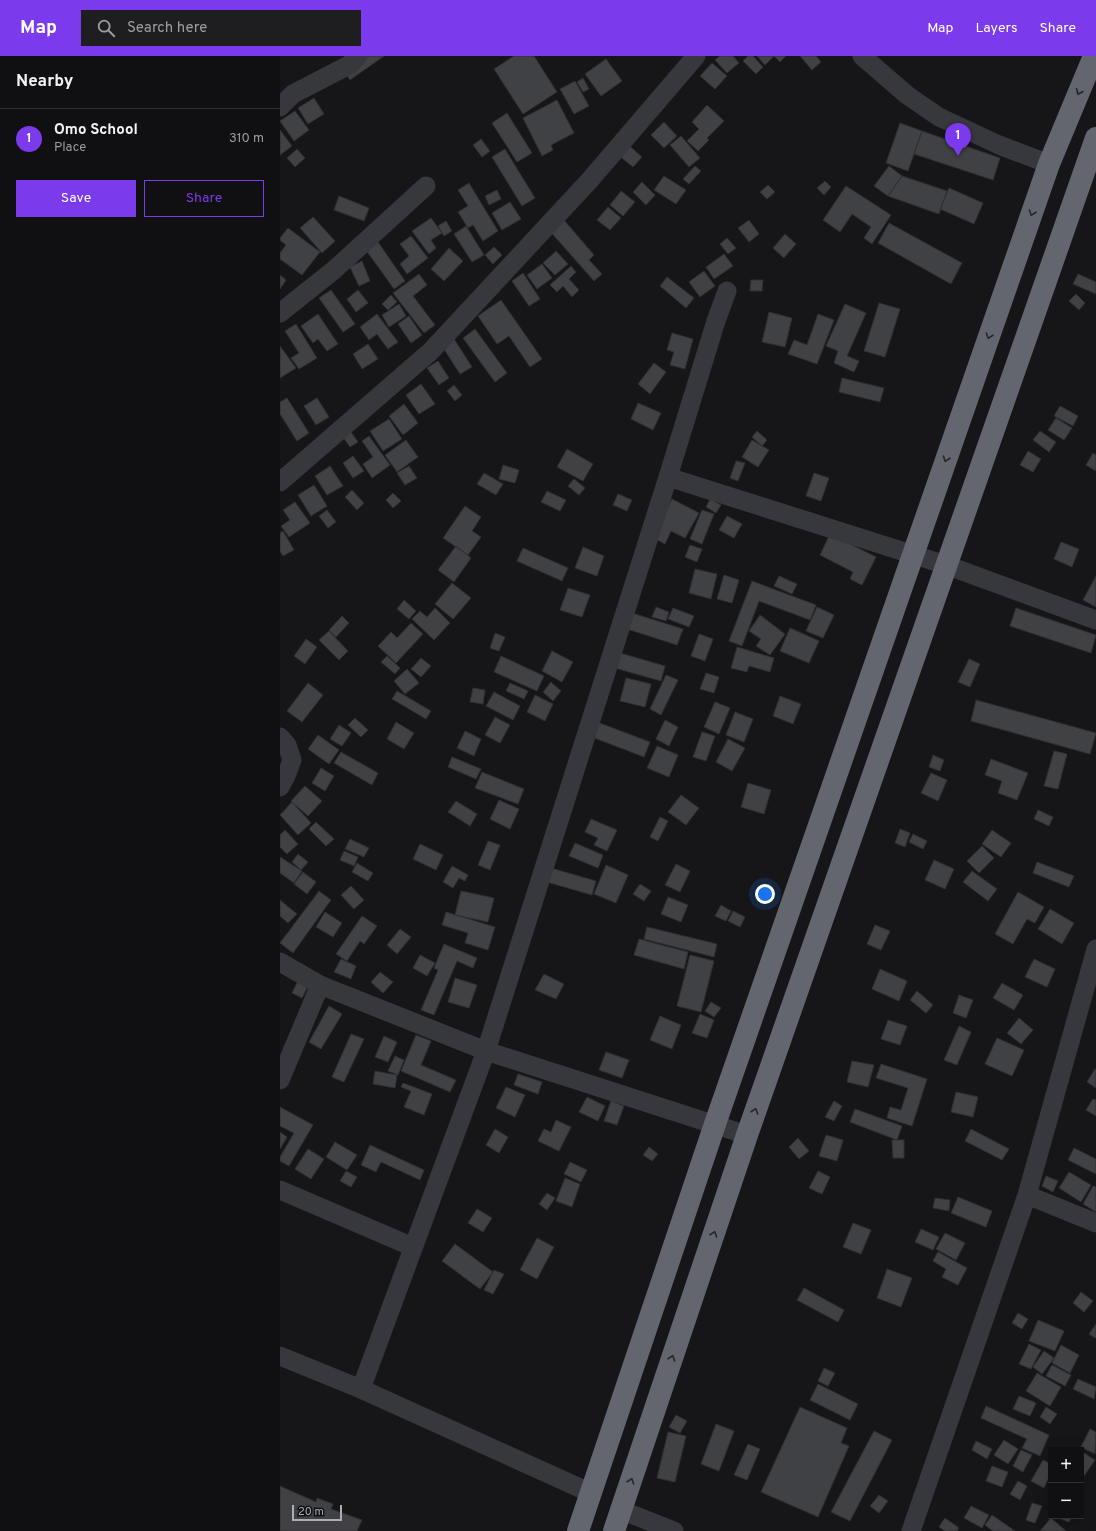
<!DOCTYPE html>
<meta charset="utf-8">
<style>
body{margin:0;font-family:Overpass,sans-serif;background:#1e1e20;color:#f1f3f6}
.controls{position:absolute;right:12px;bottom:12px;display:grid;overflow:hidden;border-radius:0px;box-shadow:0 4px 16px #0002}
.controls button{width:36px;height:36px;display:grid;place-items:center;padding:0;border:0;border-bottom:1px solid #303032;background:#101012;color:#f1f3f6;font:20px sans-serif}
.scale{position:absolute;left:12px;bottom:10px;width:50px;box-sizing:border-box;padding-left:4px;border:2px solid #a8adb8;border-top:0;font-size:11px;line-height:14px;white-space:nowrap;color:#a8adb8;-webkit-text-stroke:3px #111113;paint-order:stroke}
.you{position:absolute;left:485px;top:838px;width:14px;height:14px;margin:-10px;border:3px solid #fff;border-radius:50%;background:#1a73e8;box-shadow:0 0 0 6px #1a73e833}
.badge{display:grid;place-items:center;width:26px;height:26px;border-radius:50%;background:#7c3aed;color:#fff;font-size:13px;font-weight:700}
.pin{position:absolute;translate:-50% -33px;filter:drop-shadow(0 1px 2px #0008)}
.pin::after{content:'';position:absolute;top:21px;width:14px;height:12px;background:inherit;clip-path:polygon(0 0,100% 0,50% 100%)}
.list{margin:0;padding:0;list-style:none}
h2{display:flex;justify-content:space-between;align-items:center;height:52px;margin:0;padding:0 16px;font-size:17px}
h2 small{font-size:13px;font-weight:400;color:#9c9d9f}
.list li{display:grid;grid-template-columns:26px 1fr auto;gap:12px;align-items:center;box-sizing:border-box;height:60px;padding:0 16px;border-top:1px solid #303032}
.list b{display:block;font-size:15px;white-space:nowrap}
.list p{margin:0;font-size:13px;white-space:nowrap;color:#9c9d9f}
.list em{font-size:13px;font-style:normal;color:#9c9d9f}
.actions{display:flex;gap:8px;padding:12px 16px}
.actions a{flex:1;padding:9px 0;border:1px solid #7c3aed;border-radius:0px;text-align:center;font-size:14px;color:#7c3aed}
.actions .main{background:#7c3aed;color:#fff}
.icon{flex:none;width:22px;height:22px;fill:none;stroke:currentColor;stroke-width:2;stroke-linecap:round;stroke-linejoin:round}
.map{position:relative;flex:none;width:816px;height:1475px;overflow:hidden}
header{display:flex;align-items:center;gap:24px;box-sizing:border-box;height:56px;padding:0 20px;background:#7c3aed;color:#fff}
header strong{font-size:19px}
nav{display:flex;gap:22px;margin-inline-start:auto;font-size:14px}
.search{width:280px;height:36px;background:#1e1e20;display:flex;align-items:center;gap:10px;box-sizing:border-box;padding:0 14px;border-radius:0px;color:#9c9d9f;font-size:15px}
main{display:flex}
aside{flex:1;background:#101012}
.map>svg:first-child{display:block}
.building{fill:#404145;stroke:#303034}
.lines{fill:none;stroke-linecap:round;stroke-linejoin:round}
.street{stroke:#37383d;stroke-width:19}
.highway{stroke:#63666e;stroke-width:22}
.oneway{stroke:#26262a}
</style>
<header>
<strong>Map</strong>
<div class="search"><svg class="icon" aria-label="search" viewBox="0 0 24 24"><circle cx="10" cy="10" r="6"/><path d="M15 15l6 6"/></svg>Search here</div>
<nav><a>Map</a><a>Layers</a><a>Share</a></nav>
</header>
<main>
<aside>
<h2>Nearby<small></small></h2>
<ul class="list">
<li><span class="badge">1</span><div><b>Omo School</b><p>Place</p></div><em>310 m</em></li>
</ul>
<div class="actions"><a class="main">Save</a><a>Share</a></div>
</aside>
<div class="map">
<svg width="816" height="1475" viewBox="0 0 816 1475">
<rect width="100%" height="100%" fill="#161618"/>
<path class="building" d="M83,0H104L70,24L63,14Z
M234,0H254L277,36L243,58L214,13Z
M440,0H453L459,7L447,17L435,4Z
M468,0H473L483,11L476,18L463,5Z
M477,0H506L500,6L494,0L485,9Z
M520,0H536L541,6L532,14Z
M326,3L342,25L321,40L305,18Z
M432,7L447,20L435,33L420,20Z
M303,22L309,33L303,36L297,26Z
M295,25L309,50L294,58L280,33Z
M34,42L44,58L28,68L18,52Z
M277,44L294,77L271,89L273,94L262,100L243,62Z
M427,49L444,65L427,82L429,84L418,95L407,85L419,73L412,66Z
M15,55L29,74L14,85L0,65Z
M227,57L252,97L237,106L212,67Z
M384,66L397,80L384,92L371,79Z
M620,67L642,75L628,115L606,107Z
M0,74L12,90L0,99Z
M642,75L720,102L713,124L634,98Z
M401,80L420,102L409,111L390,89Z
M201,83L210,95L202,101L193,89Z
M346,87L362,101L353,111L337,98Z
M17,93L25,102L15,111L7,102Z
M225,93L255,142L242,150L212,101Z
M415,110L421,115L409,128L403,123Z
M609,110L622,120L608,140L594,130Z
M384,120L406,134L396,148L374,134Z
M622,120L667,135L659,158L608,140Z
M545,125L551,131L544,139L537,132Z
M362,126L375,139L366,149L353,136Z
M189,127L218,175L203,185L193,169L188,172L178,156L188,150L178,134Z
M488,129L495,136L487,143L480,136Z
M566,130L611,159L592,188L584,182L591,171L572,158L560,176L543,164Z
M669,132L703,147L694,168L660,153Z
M217,134L221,143L209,149L205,140Z
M341,135L355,146L343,160L330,149Z
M59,140L89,152L84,165L54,154Z
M230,146L241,163L222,174L212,157Z
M328,151L341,162L330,174L317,164Z
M33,161L55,185L42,197L20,172Z
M151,162L162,177L151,184L156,192L149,198L132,175Z
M283,163L314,199L309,204L322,218L314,225L269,174Z
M469,164L479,178L469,186L458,172Z
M166,165L172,175L164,180L158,170Z
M609,167L682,207L671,228L598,187Z
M186,170L204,199L192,206L174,178Z
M8,172L40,196L22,219L0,203V197L6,189L0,184V182Z
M505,178L516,188L504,202L493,192Z
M131,180L148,202L127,218L120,208L129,200L120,188Z
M447,182L456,192L448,198L440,188Z
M98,186L125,225L114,233L86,194Z
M214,191L222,199L213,208L205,199Z
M169,192L183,205L164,225L151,213Z
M276,195L288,208L275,219L263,207Z
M444,198L453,210L434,223L426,211Z
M82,205L90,225L79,230L70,211Z
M262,208L272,222L257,233L247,219Z
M291,210L296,216L289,223L299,234L292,241L283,230L277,236L270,229Z
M424,215L435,230L420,241L409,226Z
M243,217L260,243L249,250L232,225Z
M139,218L147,229L133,240L155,269L144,277L113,237Z
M798,218L816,226V238L793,228Z
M0,219L6,224L0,233Z
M387,221L414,242L406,252L380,230Z
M471,224H483L482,235H470Z
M51,234L75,268L63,276L39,242Z
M78,234L88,247L76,256L67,243Z
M796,238L805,247L799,254L789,245Z
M111,239L117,246L108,254L102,248Z
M221,244L262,303L250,311L229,280L217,288L198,260Z
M599,247L620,253L605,301L584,295Z
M119,248L126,260L109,271L102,259Z
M565,248L586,257L567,300L579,305L574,316L554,307L558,295L546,290Z
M489,256L512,262L505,291L482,286Z
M38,258L58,288L47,295L38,283L33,287L21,270Z
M97,258L118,286L108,293L97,278L89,284L80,271Z
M538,258L554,264L537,308L508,298L514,284L527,289Z
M129,260L142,279L131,287L118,268Z
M16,268L37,302L19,313L11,302L19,297L5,275Z
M195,273L227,317L215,326L183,282Z
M392,277L413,283L405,313L390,309L394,296L387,294Z
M174,283L192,311L180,318L162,290Z
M88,288L98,303L82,313L73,298Z
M0,290L16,312L0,322Z
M158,305L169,322L159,329L147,312Z
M374,307L386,316L370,338L358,328Z
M562,322L604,332L600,346L559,336Z
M141,328L155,348L139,358L126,339Z
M174,329L182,339L175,345L167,335Z
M7,342L29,377L17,385L0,358V346Z
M37,342L49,361L36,369L24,350Z
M358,347L381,357L373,374L351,363Z
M124,348L138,367L123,379L109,360Z
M780,350L798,360L793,370L774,360Z
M776,362L792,372L784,384L768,374Z
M109,363L122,383L103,395L90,375Z
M477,375L487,384L482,390L472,381Z
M760,375L776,386L769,396L753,384Z
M71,376L78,386L70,391L63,381Z
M89,380L110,409L92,422L83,408L93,401L82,385Z
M126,384L138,401L117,416L105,399Z
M472,384L489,394L478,411L462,401Z
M287,393L313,408L303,425L277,411Z
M748,395L761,403L753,416L740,409Z
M813,397L816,399V415L806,409Z
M73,400L84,415L73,422L63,407Z
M456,405L465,407L458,425L450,422Z
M223,409L239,414L235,427L219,423Z
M50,410L63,430L47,439L35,420Z
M129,410L137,422L125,429L117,417Z
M204,417L223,428L216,439L197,428Z
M534,417L549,422L541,445L526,440Z
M294,423L305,432L299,439L288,430Z
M34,429L47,450L31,460L18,439Z
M72,434L84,447L77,454L65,441Z
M267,435L286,444L280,455L261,446Z
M113,437L121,445L113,452L106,444Z
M338,438L352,444L347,455L333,449Z
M392,443L419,457L405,482L391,475L385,488L372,481Z
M430,443L441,449L436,457L426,451Z
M15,446L30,467L9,481L1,470L10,464L3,454Z
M185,450L201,461L192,475L201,481L188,499L163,482Z
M47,454L56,466L48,472L39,460Z
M422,454L434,458L422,488L410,483Z
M447,460L462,468L454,482L439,474Z
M3,475L14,494L3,500L0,495V477Z
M550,478L596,501L582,529L570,523L573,516L540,499Z
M781,486L799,493L792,511L774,503Z
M410,489L422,493L417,506L405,501Z
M176,490L191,502L174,526L158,514Z
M303,491L324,500L317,520L295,512Z
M243,492L288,512L282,525L237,505Z
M415,513L437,518L431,543L409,537Z
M444,519L459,524L452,547L437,543Z
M499,520L517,528L512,538L494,530Z
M816,520V551L803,544Z
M472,525L536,549L530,564L479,545L462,590L449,585Z
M172,527L191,542L173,563L155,548Z
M288,532L310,539L302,561L280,554Z
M124,544L136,555L129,563L117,553Z
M376,551L389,556L386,565L372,561Z
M537,551L554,559L543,582L526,575Z
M155,552L170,567L154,584L132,563L140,555L147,561Z
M393,552L414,560L409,571L388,563Z
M736,552L816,579L811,597L730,570Z
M352,557L403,573L397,589L347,573Z
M480,559L505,578L490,599L476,590L481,583L469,575Z
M62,560L69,567L56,581L49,574Z
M131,567L143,578L116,607L98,590L111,576L117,582Z
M510,572L539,585L529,607L500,595Z
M49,575L68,595L59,604L39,584Z
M215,577L225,581L219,595L210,592Z
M419,578L433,583L425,605L411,600Z
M26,583L37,591L25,608L14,600Z
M457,591L494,602L490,616L469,610L467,616L451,612Z
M272,595L293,606L282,626L262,615Z
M340,597L385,610L381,625L335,612Z
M107,600L120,612L115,618L101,606Z
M221,600L264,620L257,635L214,616Z
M141,602L151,610L141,621L131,613Z
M689,603L700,608L690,631L678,626Z
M127,613L139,627L125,638L114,625Z
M426,617L439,621L434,637L420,633Z
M386,619L398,624L381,659L370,653Z
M346,622L371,628L365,651L340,645Z
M271,626L281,635L273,645L263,636Z
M28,627L43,639L22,666L7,655Z
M230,627L248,635L244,643L226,635Z
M193,632L205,634L203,648L190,646Z
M117,635L151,655L146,663L112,643Z
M214,636L240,650L233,664L206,650Z
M255,639L273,648L265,665L247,656Z
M500,640L521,648L513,668L493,660Z
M696,644L816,677L810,698L691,665Z
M435,646L450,652L439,678L424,671Z
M455,656L473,663L464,686L446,679Z
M215,661L230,669L220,687L205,679Z
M75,662L88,674L81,681L68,669Z
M385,664L398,671L389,690L376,683Z
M116,666L134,677L124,693L107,683Z
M317,666L370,686L364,701L312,681Z
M59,669L71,677L62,690L50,683Z
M185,675L201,683L194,700L177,692Z
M422,676L435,680L426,705L413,701Z
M38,679L59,694L49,708L28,693Z
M448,683L465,692L452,715L436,706Z
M377,690L398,699L389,721L367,712Z
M774,695L787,698L778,733L764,730Z
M61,696L98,717L92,729L54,707Z
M653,699L664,704L660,715L649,711Z
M172,701L201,713L196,723L168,711Z
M711,703L748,717L737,744L718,737L722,725L705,719Z
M41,712L54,720L45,735L32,727Z
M202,716L244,733L238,748L195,732Z
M651,717L667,724L658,745L641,737Z
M468,727L491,734L484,758L461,751Z
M25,730L42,745L28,760L11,745Z
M401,739L419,752L406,769L388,756Z
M219,744L239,753L230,773L210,763Z
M176,745L197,758L190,770L168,756Z
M12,746L31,767L18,779L0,759Z
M758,754L773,761L769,770L754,763Z
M380,761L388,765L378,785L370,781Z
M311,763L337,774L327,795L314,789L318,782L305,776Z
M36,766L54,783L46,790L29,773Z
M620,773L630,777L625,791L615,787Z
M5,774L18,788L7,798L0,791V779Z
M712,774L731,787L721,801L702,788Z
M633,778L647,785L643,793L629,786Z
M70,783L89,792L84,801L65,793Z
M208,785L220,789L210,814L198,809Z
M295,787L323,799L318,812L289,800Z
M140,788L163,799L156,814L133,803Z
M702,790L714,802L699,817L687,805Z
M64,795L78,801L74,810L60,804Z
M18,798L28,806L21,814L12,806Z
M0,801L22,815L14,827L0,817Z
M654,804L674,813L665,833L645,824Z
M757,806L794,820L789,831L753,817Z
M77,807L93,817L88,825L72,816Z
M396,808L410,815L400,836L385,829Z
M326,809L348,819L336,847L314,838Z
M172,810L188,819L185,825L179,822L173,832L163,826Z
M271,812L316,825L312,839L267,826Z
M692,815L717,833L708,845L683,826Z
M23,816L36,826L27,838L14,828Z
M360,828L371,835L364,845L353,838Z
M71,830L84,844L74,853L61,839Z
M39,835L51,844L13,897L0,887Z
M181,835L214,842L208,866L175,859Z
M738,836L764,851L755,867L747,863L733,888L715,878Z
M388,841L408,849L401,866L381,858Z
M0,844L17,858L8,867L0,860Z
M441,849L451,855L446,865L435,860Z
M770,853L794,867L782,888L758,873Z
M453,855L465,861L460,871L448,865Z
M45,856L62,867L53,881L36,871Z
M166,856L215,871L208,894L185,887L188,877L162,869Z
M82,860L97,870L84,888L80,885L67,905L56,898Z
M595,869L610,875L601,894L587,888Z
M367,871L437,888L434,901L364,883Z
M120,873L131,881L117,898L107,889Z
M359,883L408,896L404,913L354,899Z
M164,888L197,902L193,912L177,905L154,959L141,954L158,914L154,912Z
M140,899L155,907L147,920L133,912Z
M410,899L434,905L421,956L397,950Z
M61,903L76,910L71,923L54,916Z
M754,903L775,913L767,931L745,921Z
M600,913L627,925L619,945L592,933Z
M100,916L113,926L103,937L91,926Z
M264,918L284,928L276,943L255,934Z
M175,922L197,929L189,952L168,946Z
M18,925L28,930L22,942L12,937Z
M722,927L743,939L734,954L713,942Z
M637,935L653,949L646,957L630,944Z
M679,939L693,944L686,962L673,957Z
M431,946L441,952L434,961L425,955Z
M49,950L62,958L41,993L29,986Z
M420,958L434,964L427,982L412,977Z
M380,960L401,969L392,993L370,984Z
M739,962L753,974L741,988L727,977Z
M608,964L627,970L620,989L601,983Z
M679,970L691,976L677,1009L664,1004Z
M71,978L84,983L64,1026L52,1021Z
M136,979L151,985L141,1009L176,1024L170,1036L121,1015Z
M104,980L117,986L108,1006L95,1001Z
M717,982L744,994L732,1020L705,1008Z
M326,996L349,1004L342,1022L319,1014Z
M115,1000L124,1004L118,1019L108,1015Z
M572,1005L594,1009L588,1031L567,1026Z
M601,1008L647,1023L632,1070L607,1062L610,1051L621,1054L628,1032L596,1022Z
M815,1013L816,1014V1032L807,1026Z
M95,1015L117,1019L115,1032L93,1028Z
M238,1018L262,1026L258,1038L234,1029Z
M123,1027L152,1038L144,1059L124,1051L131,1035L121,1031Z
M226,1031L245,1039L235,1061L216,1052Z
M676,1036L698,1041L693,1061L671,1056Z
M307,1041L325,1050L318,1065L299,1056Z
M813,1043L816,1044V1060L806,1054Z
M331,1045L344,1050L337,1069L324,1065Z
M554,1045L562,1050L554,1065L545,1061Z
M0,1051L33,1069L9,1110L0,1105V1101L14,1077L0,1070Z
M575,1053L622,1070L617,1084L570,1066Z
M276,1064L291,1071L279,1095L258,1085L264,1073L271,1076Z
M215,1073L228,1081L219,1097L206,1089Z
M691,1073L729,1093L722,1104L685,1085Z
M0,1076L7,1081L0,1093Z
M546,1079L563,1084L557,1105L539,1100Z
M518,1082L529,1095L519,1103L509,1091Z
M612,1084H624V1102H613Z
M55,1086L77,1099L67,1114L46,1101Z
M90,1089L144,1114L140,1124L101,1106L96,1116L81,1109Z
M369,1091L378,1098L372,1105L363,1099Z
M794,1092L816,1103V1118L788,1104Z
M28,1093L44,1103L31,1123L15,1113Z
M290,1106L307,1114L301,1126L284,1118Z
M66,1115L77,1121L71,1131L60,1125Z
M538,1115L550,1121L542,1138L529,1132Z
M789,1116L811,1129L801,1146L779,1132Z
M766,1120L778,1125L773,1136L762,1130Z
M285,1122L300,1128L292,1151L276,1145Z
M813,1130L816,1131V1156L803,1148Z
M267,1137L275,1142L267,1154L259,1148Z
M678,1141L712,1155L706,1171L671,1157Z
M655,1142L670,1144L669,1155L653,1152Z
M197,1153L212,1162L203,1176L188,1167Z
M573,1167L591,1174L581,1198L563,1191Z
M641,1173L659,1181L653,1194L635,1186Z
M665,1177L685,1187L676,1204L656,1193Z
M257,1182L274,1191L257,1223L240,1214Z
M175,1188L213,1216L200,1233L162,1205Z
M658,1196L687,1212L678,1229L662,1221L666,1213L653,1205Z
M607,1213L632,1222L621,1251L597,1242Z
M214,1214L224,1218L213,1238L204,1234Z
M524,1232L564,1254L558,1266L517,1244Z
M801,1236L813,1245L804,1256L793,1247Z
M738,1257L748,1263L742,1273L732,1267Z
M758,1264L784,1275L775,1295L749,1285Z
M816,1268V1281L815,1282L809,1278Z
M749,1288L761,1294L751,1313L739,1308Z
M781,1289L799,1299L790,1317L772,1307Z
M764,1295L774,1302L762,1318L753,1311Z
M772,1309L791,1319L785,1330L766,1320Z
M544,1312L555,1317L548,1330L538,1325Z
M757,1317L781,1331L770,1350L746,1335Z
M798,1323L816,1331L814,1343L793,1333Z
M538,1328L578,1348L570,1364L530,1344Z
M739,1340L756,1347L750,1360L733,1353Z
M706,1350L769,1379L760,1400L742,1392L747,1383L701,1362Z
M520,1351L567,1372L561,1387L569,1390L538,1461L481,1436Z
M766,1351L777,1358L770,1368L760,1361Z
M396,1359L407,1365L400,1377L389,1371Z
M436,1368L454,1375L439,1415L421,1408Z
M810,1373L816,1376L815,1398L801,1391Z
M594,1375L612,1384L570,1465L551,1456Z
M388,1376L406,1380L395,1426L377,1422Z
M724,1384L738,1393L728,1408L714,1399Z
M696,1385L712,1393L707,1403L692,1394Z
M468,1388L480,1393L467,1424L454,1419Z
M741,1394L752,1399L743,1416L733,1410Z
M801,1395L815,1404L804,1420L801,1418Z
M763,1404L771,1408V1425L768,1423L764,1432L751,1425Z
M712,1410L728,1416L722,1431L706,1425Z
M738,1425L747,1430L740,1444L730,1438Z
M0,1430L36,1446L37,1442L53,1448L51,1453L82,1464L77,1475H0Z
M599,1439L608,1445L599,1457L590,1450Z
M752,1447L762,1450L755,1467L746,1464Z
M691,1450L709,1459L702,1472L684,1462Z
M712,1459L735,1475H713L705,1469Z
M773,1460H792L789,1466Z
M665,1462L679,1472L677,1475H665L659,1471Z
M771,1462L786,1475H760Z"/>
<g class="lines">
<path class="street" d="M582,0L627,39L659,61L719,89L769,108
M0,51L13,38L69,9L78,0
M0,257L54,214L146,130
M388,421L666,509L816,564
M0,426L151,295L309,125L416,0
M0,681L7,689L12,704L6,720L0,731
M0,906L40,929L206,995L467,1079
M0,1024L40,929
M0,1134L133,1191
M747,1139L816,1167
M0,1300L81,1333L311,1437
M81,1333L206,995L388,421L436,265L447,235
M341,1454L394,1475
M631,1475L747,1139L816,893"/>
<path class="highway" d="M298,1475L435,1068L769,108L814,0
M334,1475L467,1079L816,82"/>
</g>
<defs><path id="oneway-chevron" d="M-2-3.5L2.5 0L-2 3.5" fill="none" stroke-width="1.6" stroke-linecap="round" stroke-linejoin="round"/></defs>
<g class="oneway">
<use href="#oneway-chevron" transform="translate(799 36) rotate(113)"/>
<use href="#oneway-chevron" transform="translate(752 157) rotate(109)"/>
<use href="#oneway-chevron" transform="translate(709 280) rotate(109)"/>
<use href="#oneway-chevron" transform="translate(666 403) rotate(109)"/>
<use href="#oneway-chevron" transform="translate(475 1055) rotate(-71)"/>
<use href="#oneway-chevron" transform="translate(434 1178) rotate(-71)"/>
<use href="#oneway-chevron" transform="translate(392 1302) rotate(-71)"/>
<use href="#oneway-chevron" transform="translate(351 1425) rotate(-71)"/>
</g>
</svg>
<div class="controls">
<button>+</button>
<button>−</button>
</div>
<div class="scale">20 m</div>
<div class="you"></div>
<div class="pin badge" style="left:678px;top:100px">1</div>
</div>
</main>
